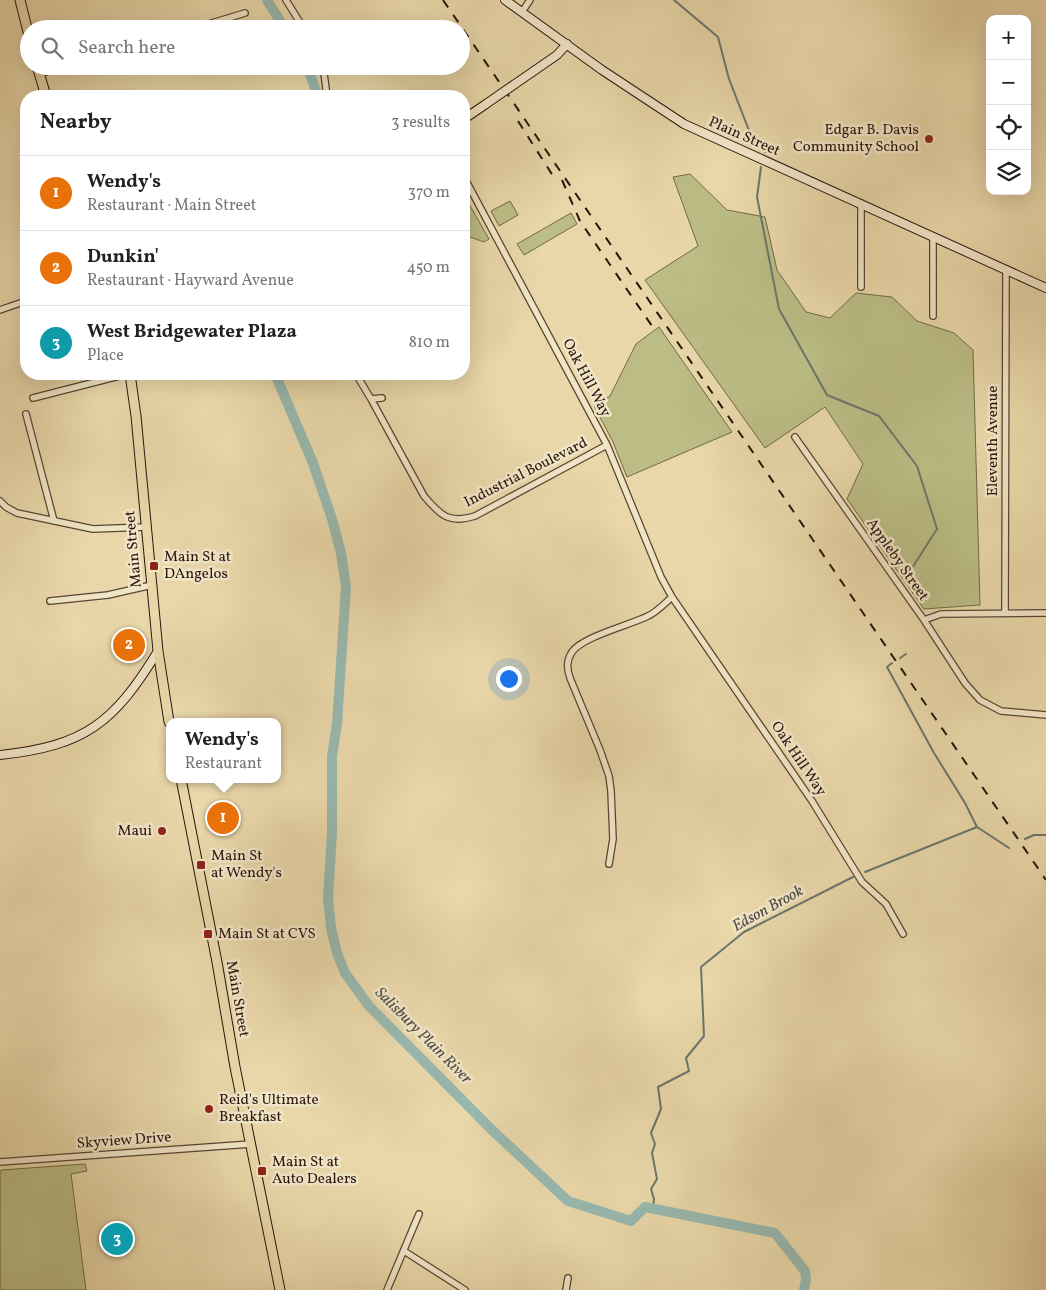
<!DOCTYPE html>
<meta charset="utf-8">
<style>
body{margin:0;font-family:Vollkorn,serif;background:#f2f2f2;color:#222}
.controls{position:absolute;right:15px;top:15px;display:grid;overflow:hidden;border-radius:10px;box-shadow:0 5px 20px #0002}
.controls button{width:45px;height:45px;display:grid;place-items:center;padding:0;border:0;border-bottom:1px solid #e0e0e0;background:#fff;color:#222;font:25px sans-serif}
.you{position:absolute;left:508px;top:678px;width:18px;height:18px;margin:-12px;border:4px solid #fff;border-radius:50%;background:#1a73e8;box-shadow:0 0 0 8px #1a73e833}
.badge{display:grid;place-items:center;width:32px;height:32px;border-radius:50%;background:#b45309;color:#fff;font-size:16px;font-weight:700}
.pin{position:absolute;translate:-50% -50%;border:2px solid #fff;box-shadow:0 1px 5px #0006}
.popup{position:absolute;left:166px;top:718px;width:115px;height:65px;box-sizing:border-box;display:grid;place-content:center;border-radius:10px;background:#fff;filter:drop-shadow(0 1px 4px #0005);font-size:16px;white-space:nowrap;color:#767676}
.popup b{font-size:19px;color:#222}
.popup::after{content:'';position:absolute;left:50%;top:100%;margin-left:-10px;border:10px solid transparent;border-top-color:#fff}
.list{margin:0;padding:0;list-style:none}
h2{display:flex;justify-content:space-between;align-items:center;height:65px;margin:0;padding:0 20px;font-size:21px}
h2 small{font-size:16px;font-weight:400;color:#767676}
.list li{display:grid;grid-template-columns:32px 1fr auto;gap:15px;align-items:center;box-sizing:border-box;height:75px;padding:0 20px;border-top:1px solid #e0e0e0}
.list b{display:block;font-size:19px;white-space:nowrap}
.list p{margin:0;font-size:16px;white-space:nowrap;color:#767676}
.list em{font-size:16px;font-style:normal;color:#767676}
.icon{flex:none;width:28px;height:28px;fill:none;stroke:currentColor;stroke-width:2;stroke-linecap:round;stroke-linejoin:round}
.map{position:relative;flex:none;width:1046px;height:1290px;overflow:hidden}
.search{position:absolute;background:#fff;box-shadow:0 5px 20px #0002;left:20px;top:20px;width:450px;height:55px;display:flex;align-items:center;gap:12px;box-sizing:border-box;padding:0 18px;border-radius:28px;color:#767676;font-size:19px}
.panel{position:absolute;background:#fff;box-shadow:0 5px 20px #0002;left:20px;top:90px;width:450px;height:290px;border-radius:20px}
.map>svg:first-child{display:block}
.green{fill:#bbbd85;stroke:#726848}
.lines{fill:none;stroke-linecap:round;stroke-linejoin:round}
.stream{stroke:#6b766d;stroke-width:2}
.river{stroke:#98b8ae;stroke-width:10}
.minor-casing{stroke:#584533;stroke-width:8}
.secondary-casing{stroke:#28140c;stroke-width:10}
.primary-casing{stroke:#28140c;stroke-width:11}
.minor{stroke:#f1e5c7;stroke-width:5.5}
.secondary{stroke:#f1e5c7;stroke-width:8}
.primary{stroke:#e9d7a9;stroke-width:9}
.rail{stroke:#28140c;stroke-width:2;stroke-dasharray:9 9;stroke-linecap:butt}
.secondary-bridge-casing{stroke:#28140c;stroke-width:10;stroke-linecap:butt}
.secondary-bridge{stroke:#f1e5c7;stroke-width:8}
.poi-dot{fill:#8f2418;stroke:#f1e5c7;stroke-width:2}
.labels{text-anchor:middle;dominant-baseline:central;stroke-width:5;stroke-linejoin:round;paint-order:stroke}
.poi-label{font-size:15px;fill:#28140c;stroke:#f1e5c7;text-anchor:start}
.street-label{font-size:15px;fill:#28140c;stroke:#f1e5c7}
.water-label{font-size:16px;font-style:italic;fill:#4f4d45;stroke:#f1e5c7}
</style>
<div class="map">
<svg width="1046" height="1290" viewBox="0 0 1046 1290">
<rect width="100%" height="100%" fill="#e9d7a9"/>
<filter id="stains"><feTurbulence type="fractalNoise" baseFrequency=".004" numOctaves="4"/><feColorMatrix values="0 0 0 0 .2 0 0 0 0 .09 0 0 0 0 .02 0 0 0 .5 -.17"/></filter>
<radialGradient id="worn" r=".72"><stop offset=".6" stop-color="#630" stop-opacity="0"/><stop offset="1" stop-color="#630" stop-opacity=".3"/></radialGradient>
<path class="green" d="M690,174L727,210L765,217L777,270L806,312L830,318L856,293L892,297L917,321L954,333L973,350L980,605L924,609L847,499L863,464L825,407L765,448L645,280L698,246L673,177Z
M464,195L489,239L484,242L470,237L464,239Z
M510,201L518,215L499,226L491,211Z
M571,213L577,224L524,255L517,244Z
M659,327L732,432L627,477L613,442L594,406L610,396L636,344Z
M85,1164L87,1171L71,1174L86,1290H0V1172L1,1170Z"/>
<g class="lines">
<path class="stream" d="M674,0L718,37L729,79L750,133L764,142L765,152
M761,167L757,197L779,309L827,395L879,416L917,466L937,529L912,568
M900,658L906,654
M892,663L887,667L934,753L965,803L977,827
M1025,839L1034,835H1046
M865,872L977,827L1009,848
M653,1208L654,1199L651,1189L657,1179L652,1153L655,1144L651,1133L661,1109L658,1087L689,1071L686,1058L704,1036L701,967L744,932L853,877"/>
<path class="river" d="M267,0L285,29
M307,66L316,91L315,96
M275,374L313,463L332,519L341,553L346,587L337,724L332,756V833L328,898L331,928L337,953L345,973L369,1006L492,1130L568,1201L631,1221L645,1207L775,1233L805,1271L806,1280L804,1290"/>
<defs>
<path id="minor" d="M286,0L304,29
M522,12L530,0
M192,29L245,13
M323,66L327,96
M39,74L66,66
M464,177L607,445L661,577L672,597L812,801L862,882L886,904L903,934
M861,203V287
M933,236V316
M0,310L26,301
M356,374L371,399L382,398
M33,398L127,374
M371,399L424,496C441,516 449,524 475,516L607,445
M26,414L54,521
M795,437L924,620L941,614L1046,613
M0,501L6,507L17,513L93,529L146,527
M50,601L108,595L152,585
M1005,613L1006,269
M924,620L965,683L980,700L1001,711L1046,715
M609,864L613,839L611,791L609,776L600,750L570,678C567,669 566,661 572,652C582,637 630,625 648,616C657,612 664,604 672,597
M0,1162L251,1144
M404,1251L465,1290
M387,1290L419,1214
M566,1290L568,1278"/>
<path id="secondary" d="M505,0L602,70L684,124L1046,288
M515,84L557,55L567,44
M464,119L486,104
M0,755C85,746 114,723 158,651"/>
<path id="primary" d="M20,0L29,36
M37,66L46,96
M130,374L136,416L158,651L169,722
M181,779L217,962L235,1067L280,1290"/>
</defs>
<use href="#minor" class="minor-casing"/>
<use href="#secondary" class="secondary-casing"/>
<use href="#primary" class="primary-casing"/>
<use href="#minor" class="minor"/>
<use href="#secondary" class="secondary"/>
<use href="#primary" class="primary"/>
<path class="rail" d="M443,0L1046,880
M518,121L555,179
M562,180L580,221L652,326"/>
<defs>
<path id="secondary-bridge" d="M486,104L515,84"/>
</defs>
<use href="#secondary-bridge" class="secondary-bridge-casing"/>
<use href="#secondary-bridge" class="secondary-bridge"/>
</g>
<g class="poi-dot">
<circle cx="929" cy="139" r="5"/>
<rect x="149" y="561" width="10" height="10" rx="2.5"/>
<circle cx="162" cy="831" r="5"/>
<rect x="196" y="860" width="10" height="10" rx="2.5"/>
<rect x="203" y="929" width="10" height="10" rx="2.5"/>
<circle cx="209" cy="1109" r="5"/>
<rect x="257" y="1166" width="10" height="10" rx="2.5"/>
</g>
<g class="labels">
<g class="poi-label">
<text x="919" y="130" text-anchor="end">Edgar B. Davis<tspan x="919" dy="17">Community School</tspan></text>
<text x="164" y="557">Main St at<tspan x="164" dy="17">DAngelos</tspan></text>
<text x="152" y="831" text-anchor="end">Maui</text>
<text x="211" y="856">Main St<tspan x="211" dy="17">at Wendy's</tspan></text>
<text x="218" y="934">Main St at CVS</text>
<text x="219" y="1100">Reid's Ultimate<tspan x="219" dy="17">Breakfast</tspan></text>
<text x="272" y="1162">Main St at<tspan x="272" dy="17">Auto Dealers</tspan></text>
</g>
<g class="street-label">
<text transform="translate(744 137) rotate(24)">Plain Street</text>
<text transform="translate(586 378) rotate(62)">Oak Hill Way</text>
<text transform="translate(993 441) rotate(-90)">Eleventh Avenue</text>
<text transform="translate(526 473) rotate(-27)">Industrial Boulevard</text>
<text transform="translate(134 549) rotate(-95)">Main Street</text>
<text transform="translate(897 560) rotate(55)">Appleby Street</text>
<text transform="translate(798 759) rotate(56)">Oak Hill Way</text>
<text transform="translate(237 999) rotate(80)">Main Street</text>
<text transform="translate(124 1141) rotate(-4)">Skyview Drive</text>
</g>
<g class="water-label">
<text transform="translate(768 909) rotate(-29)">Edson Brook</text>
<text transform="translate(423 1036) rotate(45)">Salisbury Plain River</text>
</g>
</g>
<rect width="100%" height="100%" filter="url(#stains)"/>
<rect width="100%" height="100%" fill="url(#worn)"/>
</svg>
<div class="controls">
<button>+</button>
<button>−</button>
<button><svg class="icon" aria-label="locate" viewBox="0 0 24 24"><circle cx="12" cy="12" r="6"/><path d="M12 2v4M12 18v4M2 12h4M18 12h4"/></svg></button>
<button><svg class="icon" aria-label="layers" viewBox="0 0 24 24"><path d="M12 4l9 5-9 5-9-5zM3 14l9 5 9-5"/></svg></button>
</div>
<div class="you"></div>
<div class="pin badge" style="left:223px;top:818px;background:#e8710a">1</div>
<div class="popup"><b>Wendy's</b>Restaurant</div>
<div class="pin badge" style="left:129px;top:645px;background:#e8710a">2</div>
<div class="pin badge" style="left:117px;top:1239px;background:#0f9aa8">3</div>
<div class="search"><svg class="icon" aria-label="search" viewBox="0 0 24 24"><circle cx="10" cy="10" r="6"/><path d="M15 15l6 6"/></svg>Search here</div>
<section class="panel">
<h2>Nearby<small>3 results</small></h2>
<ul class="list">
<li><span class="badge" style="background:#e8710a">1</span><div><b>Wendy's</b><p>Restaurant · Main Street</p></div><em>370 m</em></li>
<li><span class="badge" style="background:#e8710a">2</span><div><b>Dunkin'</b><p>Restaurant · Hayward Avenue</p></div><em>450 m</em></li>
<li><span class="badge" style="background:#0f9aa8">3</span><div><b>West Bridgewater Plaza</b><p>Place</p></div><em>810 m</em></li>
</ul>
</section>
</div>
